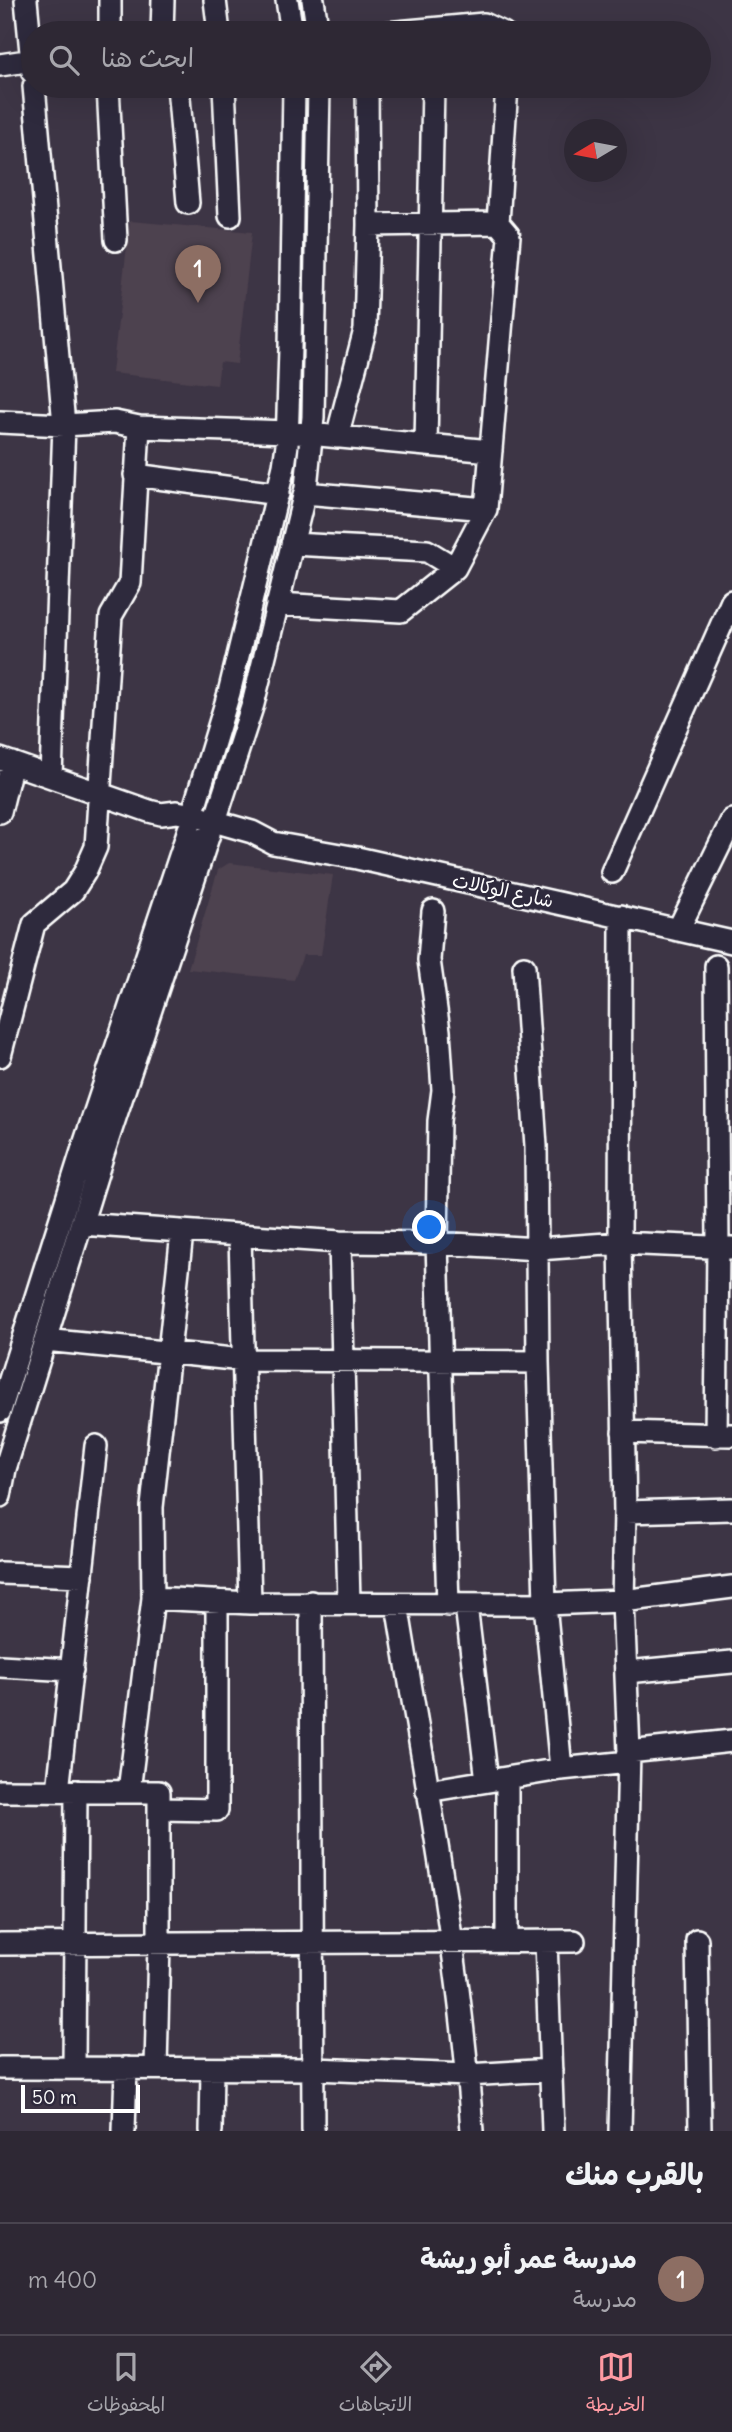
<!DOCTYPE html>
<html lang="ar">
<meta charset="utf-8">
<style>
body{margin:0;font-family:Delius,"Playpen Sans Arabic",sans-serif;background:#3a3440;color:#f1f3f6;direction:rtl}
.compass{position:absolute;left:564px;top:119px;width:63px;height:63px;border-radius:50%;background:#2e2834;box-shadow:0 7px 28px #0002;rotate:260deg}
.scale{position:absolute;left:21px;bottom:18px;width:119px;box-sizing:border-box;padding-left:7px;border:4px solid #fff;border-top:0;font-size:19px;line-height:24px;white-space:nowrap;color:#fff;-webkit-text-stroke:5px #2f2a3d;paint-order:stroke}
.you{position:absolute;left:430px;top:1228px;width:24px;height:24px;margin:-18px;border:5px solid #fff;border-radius:50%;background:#1a73e8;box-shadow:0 0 0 10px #1a73e833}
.badge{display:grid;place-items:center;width:46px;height:46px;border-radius:50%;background:#ff9aa2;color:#fff;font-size:23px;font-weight:700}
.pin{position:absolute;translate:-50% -58px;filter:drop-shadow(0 2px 4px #0008)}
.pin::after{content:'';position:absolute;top:37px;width:24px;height:21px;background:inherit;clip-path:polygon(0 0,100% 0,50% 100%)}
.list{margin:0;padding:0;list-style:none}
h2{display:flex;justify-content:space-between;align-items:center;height:91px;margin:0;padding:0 28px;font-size:30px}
h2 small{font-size:23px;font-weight:400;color:#a7a6ac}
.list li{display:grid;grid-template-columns:46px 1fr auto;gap:21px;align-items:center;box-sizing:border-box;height:112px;padding:0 28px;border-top:2px solid #49444f}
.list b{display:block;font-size:26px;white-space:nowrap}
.list p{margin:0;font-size:23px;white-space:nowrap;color:#a7a6ac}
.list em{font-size:23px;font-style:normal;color:#a7a6ac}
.icon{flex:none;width:38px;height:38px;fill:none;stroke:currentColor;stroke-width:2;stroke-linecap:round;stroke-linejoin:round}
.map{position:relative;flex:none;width:732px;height:2131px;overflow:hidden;direction:ltr}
.search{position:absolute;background:#2e2834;box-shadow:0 7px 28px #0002;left:21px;right:21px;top:21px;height:77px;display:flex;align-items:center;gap:18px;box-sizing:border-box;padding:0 24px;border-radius:38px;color:#a7a6ac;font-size:26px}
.sheet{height:203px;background:#2e2834}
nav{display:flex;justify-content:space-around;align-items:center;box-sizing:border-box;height:98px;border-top:2px solid #49444f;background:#2e2834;font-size:19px;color:#a7a6ac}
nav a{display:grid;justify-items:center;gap:4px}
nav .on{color:#ff9aa2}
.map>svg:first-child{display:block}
.built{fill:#4e424f}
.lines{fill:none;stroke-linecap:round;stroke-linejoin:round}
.minor-casing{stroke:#fff;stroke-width:26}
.minor{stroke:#2f2a3d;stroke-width:21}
.labels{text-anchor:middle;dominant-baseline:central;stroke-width:5;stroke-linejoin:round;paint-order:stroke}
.street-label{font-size:19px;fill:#fff;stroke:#2f2a3d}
</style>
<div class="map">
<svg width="732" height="2131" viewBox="0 0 732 2131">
<rect width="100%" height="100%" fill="#3d3545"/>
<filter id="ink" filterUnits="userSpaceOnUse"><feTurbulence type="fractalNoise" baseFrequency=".0143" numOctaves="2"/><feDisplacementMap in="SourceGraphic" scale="14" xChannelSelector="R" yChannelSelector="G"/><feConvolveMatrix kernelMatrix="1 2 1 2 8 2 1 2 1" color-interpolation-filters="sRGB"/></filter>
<g filter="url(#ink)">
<path class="built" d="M130,221L252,232L237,364L220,362L217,385L112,373Z
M229,863L333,875L321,955H303L294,980L188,969L218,870Z"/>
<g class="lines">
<defs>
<path id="minor" d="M26,0L33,73
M110,0V33
M215,0L219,33
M287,0L292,33
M313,0L318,33
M162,33L163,0
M386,33L484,24L503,33
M0,65L33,60
M34,86L64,425L51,776
M108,86L116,240
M178,86L188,203
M224,86L230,216
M368,225L498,223
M0,422L64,425L115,422L139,427L287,432L491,451
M337,437L365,330L368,225L367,86
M426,445L433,86
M135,475L278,494
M305,493L486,509
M292,544L427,551L455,568
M277,604L401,611L455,568L486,509L509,236L498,223L507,86
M0,759L149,811L161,814L177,812L192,815L252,832L273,843L357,858L732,942
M0,812L12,763
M192,815L229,693L284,466L287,445L290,348L294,86
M215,821L253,704L306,488L313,417L319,86
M612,872L732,601
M433,911L429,960L439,1031L443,1090L439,1121L437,1243L448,1605
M678,930L732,820
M716,966L718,1247L716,1436
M524,967L536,1146L538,1362L545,1604L561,1769
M0,1056L34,924L73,891L85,872L96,847L111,616L130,583L139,427
M81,1224L340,1242L437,1243L538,1249L620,1243L732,1248
M240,1236L250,1603
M340,1242L349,1603
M45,1340L243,1360L538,1362
M0,1411L83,1148L189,829
M623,1432L732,1435
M0,1496L5,1469L103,1154L209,834
M625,1512L732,1509
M0,1573L82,1576
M153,1598L250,1603L545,1604L623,1601L732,1587
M311,1602L313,2131
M397,1604C425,1779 460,1954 472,2131
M466,1605L487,1781
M0,1666L72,1670
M627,1672L732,1662
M0,1791L159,1792V1943L156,2068
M58,1791L96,1446
M129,1791L153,1598L152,1507L182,1233
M427,1791L561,1769L619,1763L626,1761L629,1752L732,1741
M159,1809L217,1810V1601
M697,1940L700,2131
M507,1941V1778
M546,1941L553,2131
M0,1944L574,1941
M0,2068L314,2069L468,2075L551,2070
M74,2068L76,1791
M124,2131L126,2068
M211,2131L212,2069
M620,2131L629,1752L623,1601L625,1512L620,1243L621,916"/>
</defs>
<use href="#minor" class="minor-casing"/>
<use href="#minor" class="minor"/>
</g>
</g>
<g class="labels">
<g class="street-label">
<text transform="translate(503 890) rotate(12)">شارع الوكالات</text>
</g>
</g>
</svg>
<svg class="compass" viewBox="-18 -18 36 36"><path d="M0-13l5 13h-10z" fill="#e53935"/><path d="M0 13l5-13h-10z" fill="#a7a6ac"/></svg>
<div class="scale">50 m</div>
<div class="you"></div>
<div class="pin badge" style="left:198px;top:303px;background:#8d6e63">1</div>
<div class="search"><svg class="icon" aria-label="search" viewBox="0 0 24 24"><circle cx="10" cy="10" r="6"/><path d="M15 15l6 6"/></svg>ابحث هنا</div>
</div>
<section class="sheet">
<h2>بالقرب منك<small></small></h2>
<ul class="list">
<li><span class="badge" style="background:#8d6e63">1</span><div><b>مدرسة عمر أبو ريشة</b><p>مدرسة</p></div><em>400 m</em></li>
</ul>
</section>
<nav>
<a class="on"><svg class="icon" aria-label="map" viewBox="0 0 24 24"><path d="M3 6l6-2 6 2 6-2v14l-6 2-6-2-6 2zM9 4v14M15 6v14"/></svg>الخريطة</a>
<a><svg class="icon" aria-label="directions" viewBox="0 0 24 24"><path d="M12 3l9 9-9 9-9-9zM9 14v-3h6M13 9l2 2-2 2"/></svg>الاتجاهات</a>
<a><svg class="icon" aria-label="saved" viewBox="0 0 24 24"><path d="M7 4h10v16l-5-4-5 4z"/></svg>المحفوظات</a>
</nav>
